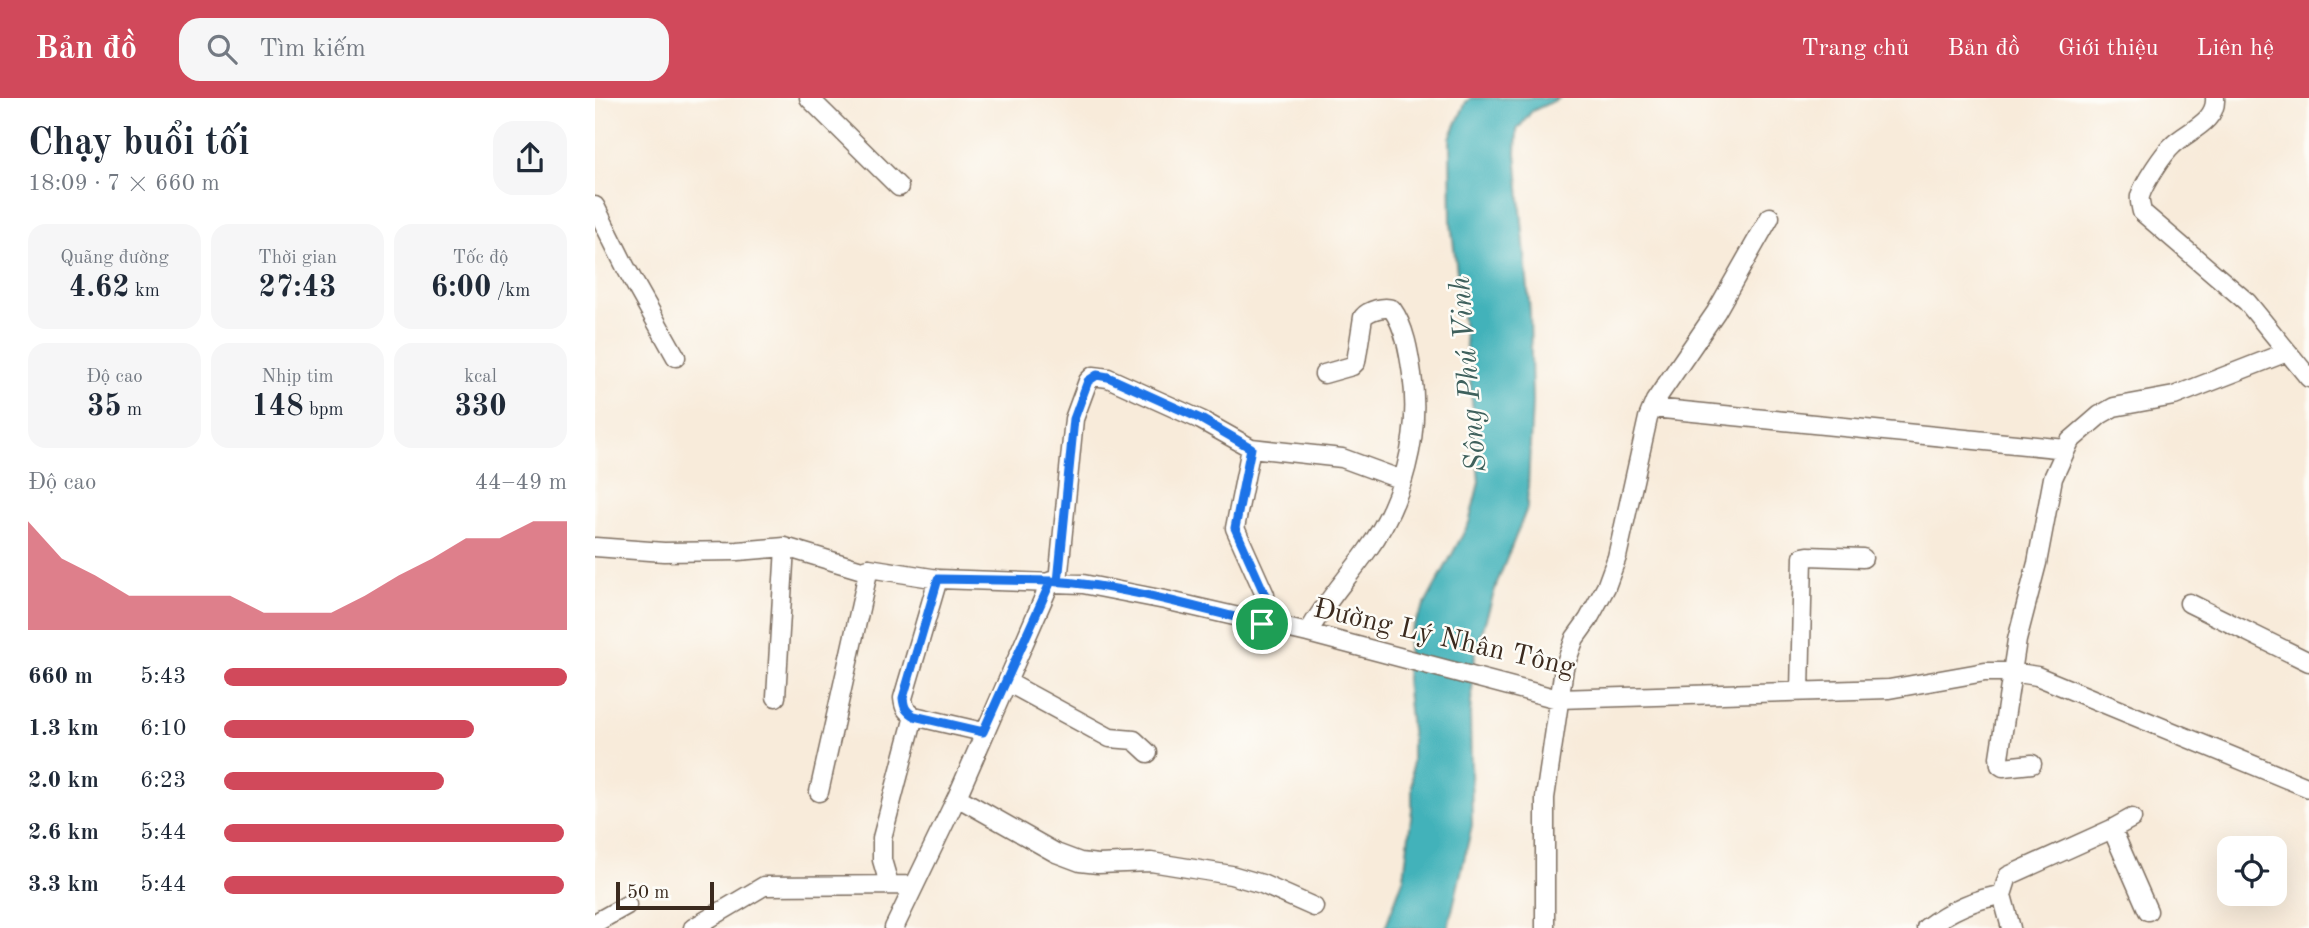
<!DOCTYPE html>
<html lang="vi">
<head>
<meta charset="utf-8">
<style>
  body { margin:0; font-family:"Old Standard TT",serif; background:#f6f6f7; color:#1f2937; height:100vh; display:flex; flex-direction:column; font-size:26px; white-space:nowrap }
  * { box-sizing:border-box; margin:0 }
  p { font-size:23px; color:#747a83 }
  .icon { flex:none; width:38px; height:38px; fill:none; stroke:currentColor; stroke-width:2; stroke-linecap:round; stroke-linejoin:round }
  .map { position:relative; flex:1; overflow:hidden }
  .drawer { display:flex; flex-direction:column; background:#fff; width:595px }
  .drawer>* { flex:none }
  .tools { position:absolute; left:1622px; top:738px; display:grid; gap:14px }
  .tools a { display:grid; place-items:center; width:70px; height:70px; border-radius:14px; background:#fff; box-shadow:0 7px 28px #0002; font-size:35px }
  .scale { position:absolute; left:21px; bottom:18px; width:98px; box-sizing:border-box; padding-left:7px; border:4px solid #3b2a1e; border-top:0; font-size:19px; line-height:24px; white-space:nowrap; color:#3b2a1e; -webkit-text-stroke:5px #fdfcf7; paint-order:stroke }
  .pin { position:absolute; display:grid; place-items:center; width:60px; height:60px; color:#fff; margin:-30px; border:4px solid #fff; border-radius:50%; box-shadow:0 2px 7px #0007 }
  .round { display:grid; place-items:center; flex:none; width:74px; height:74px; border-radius:21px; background:#f6f6f7 }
  .head { display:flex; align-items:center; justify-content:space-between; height:119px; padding:0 28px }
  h1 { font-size:38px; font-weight:700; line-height:52px }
  .metrics { display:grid; grid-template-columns:repeat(3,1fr); gap:10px; height:119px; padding:7px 28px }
  .metrics div { display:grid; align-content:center; border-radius:18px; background:#f6f6f7; text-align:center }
  .metrics b { font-size:30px; font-weight:700 }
  .metrics small { font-size:19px; font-weight:400 }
  .metrics p { font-size:19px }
  .chart { height:196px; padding:14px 28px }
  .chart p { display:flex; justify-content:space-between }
  .chart svg { width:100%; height:126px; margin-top:7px; fill:#d1495b; opacity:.7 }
  ul { padding:0 28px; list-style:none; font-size:23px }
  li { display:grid; grid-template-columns:112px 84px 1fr; align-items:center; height:52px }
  li i { height:18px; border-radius:9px; background:#d1495b }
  header { display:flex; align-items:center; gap:42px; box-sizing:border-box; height:98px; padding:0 35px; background:#d1495b; color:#fff }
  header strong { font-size:33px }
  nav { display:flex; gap:38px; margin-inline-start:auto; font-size:24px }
  .search { width:490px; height:63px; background:#f6f6f7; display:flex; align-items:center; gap:18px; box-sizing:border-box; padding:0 24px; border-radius:21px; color:#747a83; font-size:26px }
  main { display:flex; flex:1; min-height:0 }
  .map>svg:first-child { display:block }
  .water { fill:#42b2ba; stroke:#3e6e6c; stroke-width:2 }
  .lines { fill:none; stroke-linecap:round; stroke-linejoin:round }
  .minor-casing { stroke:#7d6e60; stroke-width:21 }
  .minor { stroke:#fff; stroke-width:18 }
  .route-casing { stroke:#fff; stroke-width:14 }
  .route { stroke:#1a73e8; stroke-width:9 }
  .labels { text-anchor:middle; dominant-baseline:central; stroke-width:5; stroke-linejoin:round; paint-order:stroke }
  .street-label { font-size:28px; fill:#3b2a1e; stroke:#fdfcf7 }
  .water-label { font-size:30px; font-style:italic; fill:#3e605c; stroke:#fdfcf7 }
</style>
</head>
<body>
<header>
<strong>Bản đồ</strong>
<div class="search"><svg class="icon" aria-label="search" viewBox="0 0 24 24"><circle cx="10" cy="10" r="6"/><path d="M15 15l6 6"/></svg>Tìm kiếm</div>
<nav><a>Trang chủ</a><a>Bản đồ</a><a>Giới thiệu</a><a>Liên hệ</a></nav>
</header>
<main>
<section class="drawer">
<div class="head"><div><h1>Chạy buổi tối</h1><p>18:09 · 7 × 660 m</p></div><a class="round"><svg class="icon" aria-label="share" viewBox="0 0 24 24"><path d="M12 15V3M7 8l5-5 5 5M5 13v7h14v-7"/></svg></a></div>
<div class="metrics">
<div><p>Quãng đường</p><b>4.62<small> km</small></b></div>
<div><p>Thời gian</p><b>27:43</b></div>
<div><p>Tốc độ</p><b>6:00<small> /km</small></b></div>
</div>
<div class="metrics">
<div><p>Độ cao</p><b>35<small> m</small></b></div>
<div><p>Nhịp tim</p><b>148<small> bpm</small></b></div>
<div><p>kcal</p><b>330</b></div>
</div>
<div class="chart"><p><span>Độ cao</span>44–49 m</p>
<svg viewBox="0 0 160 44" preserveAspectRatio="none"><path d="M0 44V6L10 19L20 25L30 32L40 32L50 32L60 32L70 38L80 38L90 38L100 32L110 25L120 19L130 12L140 12L150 6L160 6V44z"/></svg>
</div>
<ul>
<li><b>660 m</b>5:43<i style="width:100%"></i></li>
<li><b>1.3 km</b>6:10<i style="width:73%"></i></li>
<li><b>2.0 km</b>6:23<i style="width:64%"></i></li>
<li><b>2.6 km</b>5:44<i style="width:99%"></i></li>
<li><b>3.3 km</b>5:44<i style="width:99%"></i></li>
</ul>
</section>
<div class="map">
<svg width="1714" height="830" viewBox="0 0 1714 830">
  <rect width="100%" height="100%" fill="#fdfcf7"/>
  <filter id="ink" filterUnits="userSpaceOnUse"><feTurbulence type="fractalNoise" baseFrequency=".0143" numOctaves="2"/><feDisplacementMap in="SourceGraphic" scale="14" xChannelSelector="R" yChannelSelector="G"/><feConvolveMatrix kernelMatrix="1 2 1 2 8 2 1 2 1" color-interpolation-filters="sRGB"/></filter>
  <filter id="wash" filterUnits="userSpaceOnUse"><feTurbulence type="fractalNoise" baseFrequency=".00686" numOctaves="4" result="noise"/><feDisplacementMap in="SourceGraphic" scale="28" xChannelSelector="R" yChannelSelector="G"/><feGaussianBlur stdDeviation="1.57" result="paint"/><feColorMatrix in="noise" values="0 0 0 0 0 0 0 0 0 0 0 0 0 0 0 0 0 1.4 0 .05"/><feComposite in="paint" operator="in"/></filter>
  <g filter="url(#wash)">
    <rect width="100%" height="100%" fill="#f8ebda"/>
    <path class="water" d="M 876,0 L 965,0 L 937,13 L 922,32 L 921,55 L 935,215 L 937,304 L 932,410 L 902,485 L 880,557 L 875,616 L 877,728 L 853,830 L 790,830 L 809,779 L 817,711 L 817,642 L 811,581 L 814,536 L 874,425 L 884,384 L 875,281 L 856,125 L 855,40 L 871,4 Z"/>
  </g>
  <g filter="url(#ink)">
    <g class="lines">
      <g class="minor-casing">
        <path id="minor" d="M 214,0 L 304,89
          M 1620,0 C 1622,24 1592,33 1578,47 C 1568,56 1549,85 1545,98 C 1544,103 1546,109 1547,114 L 1652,204 L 1714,280
          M 0,108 L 31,170 L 81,259
          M 1058,310 L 1471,351
          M 656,350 L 640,430 L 670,497 L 671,510 L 667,526
          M 0,449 L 69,454 L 143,453 L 190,449 L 267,472 L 274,470 L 343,481 L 488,486 L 570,502 L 713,535 L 963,601 L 1294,591 L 1390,574 L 1417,574 L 1442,578 L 1714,690
          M 343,481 L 308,600 C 309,610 311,613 319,618 L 388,634
          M 463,484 L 479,321 L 493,283 L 498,278 L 513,280 L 606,322 L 656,350 L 747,360 L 807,382
          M 1594,505 L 1714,564
          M 713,535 C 729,505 752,481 772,453 C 808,404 826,337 817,276 C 814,255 810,229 797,211 C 789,208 774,212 768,219 L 761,264 L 757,268 L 729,276
          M 412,584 L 515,640 L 539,642 L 553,655
          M 1205,594 L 1208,459 L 1213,458 L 1268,460
          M 181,599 L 190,449
          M 1437,666 L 1408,669 L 1405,667 L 1404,659 L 1422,542 L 1442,465 L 1458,380 L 1475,343 L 1505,317 L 1519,309 L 1579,298 L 1692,254
          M 224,694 L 274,470
          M 362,699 L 461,755 L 485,764 L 503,766 L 556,764 L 636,777 L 667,786 L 719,809
          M 1517,731 L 1553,813
          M 294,786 L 287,762 L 287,740 L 319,618
          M 0,825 L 32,807
          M 98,830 L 169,788 L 319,787
          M 299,830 L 362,699 L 456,483
          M 950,830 L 950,700 L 969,570 L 980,540 L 993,522 L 1011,489 L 1022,459 L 1053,320 L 1060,303 L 1121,214 L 1175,119
          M 1331,830 C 1354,813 1378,801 1407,797
          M 1416,830 L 1407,797 L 1413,778 L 1517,731 L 1537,720"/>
      </g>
      <use href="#minor" class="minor"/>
    </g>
  </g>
  <g class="lines" filter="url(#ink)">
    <g class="route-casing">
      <path id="route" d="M 667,526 C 598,509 527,487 456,483 L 388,634 L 319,618 C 311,613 309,610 308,600 L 343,481 L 456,483 L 463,484 L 479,321 L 493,283 L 502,277 L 513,279 L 606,321 L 656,350 L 640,430 L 670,497 L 671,510 L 667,526"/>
    </g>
    <use href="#route" class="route"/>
  </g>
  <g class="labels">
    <g class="street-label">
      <text transform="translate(849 541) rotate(13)">Đường Lý Nhân Tông</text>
    </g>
    <g class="water-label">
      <text transform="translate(874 276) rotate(-95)">Sông Phú Vinh</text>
    </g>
  </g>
</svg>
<div class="tools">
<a><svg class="icon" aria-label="locate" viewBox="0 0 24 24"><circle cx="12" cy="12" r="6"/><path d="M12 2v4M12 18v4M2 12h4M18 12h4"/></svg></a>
</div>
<div class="scale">50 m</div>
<div class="pin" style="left:667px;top:526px;background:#1e9e55"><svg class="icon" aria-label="arrive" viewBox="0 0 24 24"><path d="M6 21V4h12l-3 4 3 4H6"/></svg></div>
</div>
</main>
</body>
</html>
